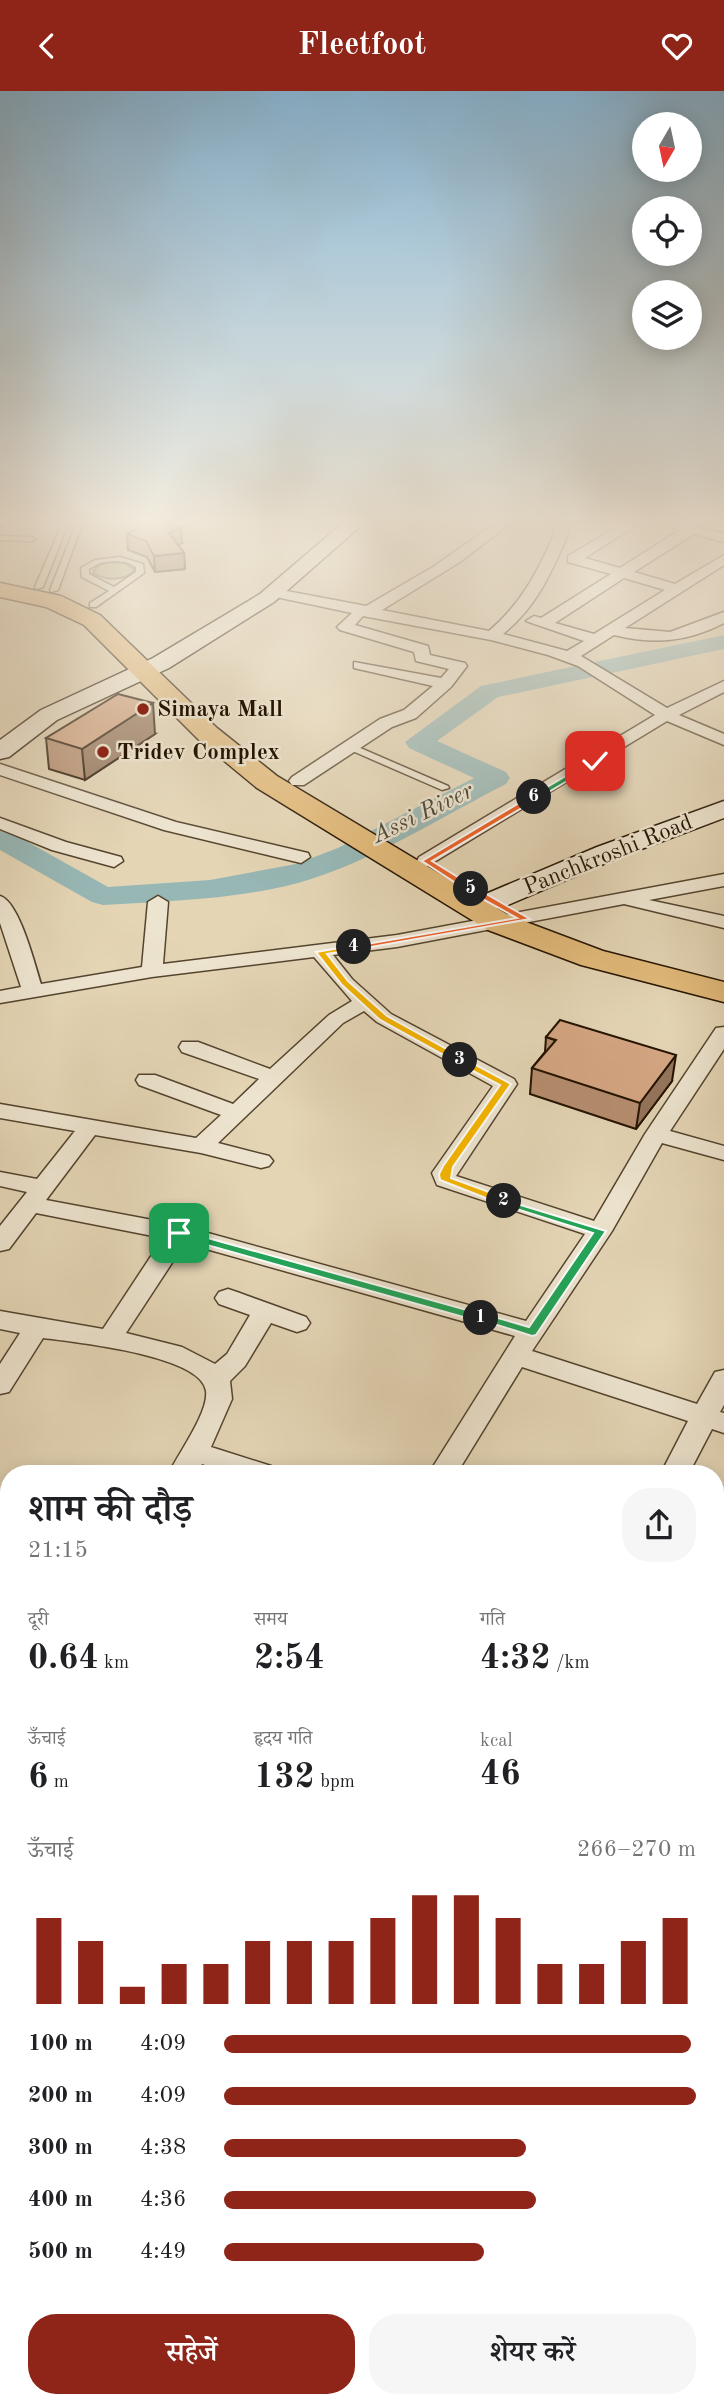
<!DOCTYPE html>
<html lang="hi">
<head>
<meta charset="utf-8">
<style>
  body { margin:0; font-family:"Old Standard TT","Noto Serif Devanagari",serif; background:#f6f6f6; color:#202124; height:100vh; display:flex; flex-direction:column; font-size:26px; white-space:nowrap }
  * { box-sizing:border-box; margin:0 }
  p { font-size:23px; color:#757577 }
  .icon { flex:none; width:38px; height:38px; fill:none; stroke:currentColor; stroke-width:2; stroke-linecap:round; stroke-linejoin:round }
  .map { position:relative; flex:1; overflow:hidden }
  .side { position:absolute; left:0px; top:1374px; width:724px; height:943px; display:flex; flex-direction:column; background:#fff; border-radius:28px 28px 0 0; box-shadow:0 4px 18px #0003 }
  .side>* { flex:none }
  .needle { width:46px; rotate:189deg }
  .controls { position:absolute; left:632px; top:21px; display:grid; gap:14px }
  .controls a { display:grid; place-items:center; width:70px; height:70px; border-radius:50%; background:#fff; box-shadow:0 4px 18px #0003; font-size:35px }
  .pin { position:absolute; display:grid; place-items:center; width:60px; height:60px; color:#fff; margin:-30px; border-radius:14px; box-shadow:0 4px 10px #0006 }
  .km { position:absolute; width:35px; height:35px; margin:-18px; border-radius:50%; background:#222; color:#fff; font-size:19px; line-height:35px; text-align:center }
  .round { display:grid; place-items:center; flex:none; width:74px; height:74px; border-radius:28px; background:#f6f6f6 }
  .summary { display:flex; align-items:center; justify-content:space-between; height:119px; padding:0 28px }
  h1 { font-size:38px; font-weight:600; line-height:52px }
  .metrics { display:grid; grid-template-columns:repeat(3,1fr); gap:10px; height:119px; padding:7px 28px }
  .metrics div { display:grid; align-content:center }
  .metrics b { font-size:35px; font-weight:600 }
  .metrics small { font-size:19px; font-weight:400 }
  .metrics p { font-size:19px }
  .chart { height:196px; padding:14px 28px }
  .chart p { display:flex; justify-content:space-between }
  .chart svg { width:100%; height:126px; margin-top:7px; stroke:#8f2418; stroke-width:6 }
  .action { display:flex; gap:14px; margin-top:auto; padding:14px 28px }
  .action a { flex:1; height:80px; border-radius:28px; background:#8f2418; color:#fff; font-size:28px; font-weight:600; line-height:80px; text-align:center }
  .action a+a { background:#f6f6f6; color:#202124 }
  ul { padding:0 28px; list-style:none; font-size:23px }
  li { display:grid; grid-template-columns:112px 84px 1fr; align-items:center; height:52px }
  li i { height:18px; border-radius:9px; background:#8f2418 }
  header { display:flex; justify-content:space-between; align-items:center; height:91px; padding:0 28px; background:#8f2418; color:#fff; font-size:32px; font-weight:600 }
  .map>svg:first-child { display:block }
  .green { fill:#b7bc8b; stroke:#6e6846; stroke-width:2 }
  .lines { fill:none; stroke-linecap:round; stroke-linejoin:round }
  .river { fill:#97b7b5; fill-rule:evenodd }
  .lane-casing { stroke:#54442e; stroke-width:3 }
  .street-casing { stroke:#54442e; stroke-width:3 }
  .secondary-casing { stroke:#241301; stroke-width:3 }
  .primary-casing { stroke:#241301; stroke-width:3 }
  .lane { fill:#ede4cf; fill-rule:evenodd }
  .street { fill:#ede4cf; fill-rule:evenodd }
  .secondary { fill:#ede4cf; fill-rule:evenodd }
  .primary { fill:#e2ba7a; fill-rule:evenodd }
  .wall { fill:#b68e70; stroke:#241301; stroke-width:2 }
  .shaded-wall { fill:#94745b; stroke:#241301; stroke-width:2 }
  .building { fill:#d4a582; stroke:#241301; stroke-width:2 }
  .split-1 { fill:#22a559; stroke:#fff; stroke-width:2 }
  .split-2 { fill:#22a559; stroke:#fff; stroke-width:2 }
  .split-3 { fill:#f5b400; stroke:#fff; stroke-width:2 }
  .split-4 { fill:#f5b400; stroke:#fff; stroke-width:2 }
  .split-5 { fill:#f0652b; stroke:#fff; stroke-width:2 }
  .split-6 { fill:#f0652b; stroke:#fff; stroke-width:2 }
  .split-7 { fill:#22a559; stroke:#fff; stroke-width:2 }
  .poi-dot { fill:#8f2418; stroke:#ede4cf; stroke-width:2.5 }
  .labels { text-anchor:middle; dominant-baseline:central; stroke-width:5; stroke-linejoin:round; paint-order:stroke }
  .far-poi-label { font-size:23px; font-weight:bold; fill:#241301; stroke:#ede4cf; text-anchor:start }
  .far-street-label { font-size:23px; fill:#241301; stroke:#ede4cf }
  .far-water-label { font-size:24px; font-style:italic; fill:#4c4c40; stroke:#ede4cf }
</style>
</head>
<body>
<header><svg class="icon" aria-label="back" viewBox="0 0 24 24"><path d="M15 5l-7 7 7 7"/></svg>Fleetfoot<svg class="icon" aria-label="heart" viewBox="0 0 24 24"><path d="M12 20l-8-8c-3-5 5-10 8-4 3-6 11-1 8 4z"/></svg></header>
<div class="map">
<svg width="724" height="2316" viewBox="0 0 724 2316">
  <rect width="100%" height="100%" fill="#e4d5b5"/>
  <filter id="stains"><feTurbulence type="fractalNoise" baseFrequency=".00286" numOctaves="4"/><feColorMatrix values="0 0 0 0 .2 0 0 0 0 .09 0 0 0 0 .02 0 0 0 .5 -.17"/></filter>
  <radialGradient id="worn" r=".72"><stop offset=".6" stop-color="#630" stop-opacity="0"/><stop offset="1" stop-color="#630" stop-opacity=".3"/></radialGradient>
  <path class="green" d="M 111,471 L 125,472 L 135,479 C 125,490 106,490 93,482 L 98,474 Z"/>
  <g class="lines">
    <path class="river" d="M 724,544 L 724,558 L 498,606 L 437,650 L 506,681 L 510,687 L 506,693 C 443,725 381,765 314,787 C 252,808 169,810 103,814 L 92,811 L 0,759 L 0,738 L 10,741 L 108,796 L 210,789 L 296,773 L 338,757 L 474,687 L 409,657 L 405,651 L 481,595 Z"/>
    <g class="lane-casing">
      <path id="lane" d="M 63,431 L 69,431 L 43,496 L 36,498 L 35,496 Z
        M 77,431 L 83,431 L 58,499 L 51,501 L 50,499 Z
        M 0,445 L 32,446 L 35,448 L 32,450 L 0,449 Z
        M 120,466 L 143,473 L 144,482 L 96,516 L 90,516 L 90,512 L 109,500 L 82,486 L 81,477 L 95,469 ZM 113,470 L 126,471 L 136,476 L 136,481 L 114,496 L 89,483 L 89,478 L 100,472 Z
        M 351,653 L 448,695 L 449,697 L 442,699 L 348,658 L 348,654 Z"/>
    </g>
    <g class="street-casing">
      <path id="street" d="M 497,431 L 512,431 L 460,471 L 382,519 L 489,540 C 522,512 538,480 555,441 L 549,431 L 563,431 L 569,441 C 552,480 537,516 503,543 L 567,560 L 584,550 L 526,530 L 534,525 L 541,527 L 611,483 L 568,471 L 568,465 L 625,431 L 641,431 L 585,467 L 620,477 L 680,439 L 658,431 L 680,431 L 724,443 L 724,451 L 694,443 L 634,481 L 675,493 L 724,464 L 724,474 L 625,537 L 670,541 L 724,521 L 724,532 C 687,551 655,554 614,544 L 581,565 L 667,617 L 724,590 L 724,601 L 679,624 L 724,643 L 724,654 L 667,630 L 426,776 L 417,770 L 419,766 L 655,624 L 578,575 L 548,564 L 491,549 L 363,525 L 355,534 L 428,555 L 430,564 L 465,572 L 467,575 L 451,596 L 416,627 L 392,636 L 304,694 L 292,694 L 289,690 L 292,686 L 380,628 L 404,619 L 433,595 L 354,577 L 354,571 L 441,587 L 449,578 L 416,570 L 414,561 L 340,539 L 337,536 L 352,522 L 276,506 L 269,502 L 276,498 L 366,515 L 433,476 ZM 624,487 L 665,499 L 594,543 L 555,532 Z
        M 0,673 L 176,731 L 308,762 L 310,766 L 301,772 L 164,739 L 0,684 Z
        M 0,727 L 66,751 L 121,766 L 123,770 L 114,776 L 52,759 L 0,738 Z
        M 724,783 L 724,795 L 649,809 L 724,825 L 724,837 L 624,813 L 397,856 L 333,864 L 352,888 L 391,923 L 514,988 L 517,993 L 456,1085 L 594,1130 L 645,1043 L 716,937 L 724,936 L 724,958 L 670,1040 L 724,1055 L 724,1069 L 662,1052 L 612,1140 L 532,1260 L 697,1313 L 715,1281 L 724,1279 L 724,1314 L 720,1321 L 724,1322 L 724,1342 L 712,1338 L 689,1382 L 661,1382 L 688,1330 L 522,1276 L 457,1382 L 429,1382 L 515,1245 L 185,1152 L 126,1242 L 182,1256 L 215,1273 L 227,1263 L 250,1224 L 219,1213 L 215,1207 L 219,1201 L 228,1198 L 237,1201 L 306,1226 L 310,1232 L 306,1238 L 297,1241 L 271,1232 L 245,1275 L 230,1290 L 232,1308 L 211,1356 L 271,1375 L 275,1382 L 230,1382 L 202,1373 L 197,1382 L 169,1382 C 178,1363 209,1321 206,1300 C 202,1264 73,1251 43,1247 L 9,1301 L 0,1303 L 0,1273 L 20,1242 L 0,1238 L 0,1220 L 103,1238 L 163,1147 L 36,1122 L 9,1158 L 0,1160 L 0,1135 L 27,1101 L 0,1095 L 0,1081 L 37,1088 L 75,1040 L 0,1027 L 0,1013 L 196,1047 L 221,1024 L 139,994 L 136,989 L 139,984 L 155,984 L 233,1013 L 259,988 L 182,961 L 179,956 L 182,951 L 198,951 L 270,978 L 329,924 L 352,910 L 314,866 L 152,886 L 0,912 L 0,900 L 21,896 L 0,832 L 0,805 C 19,810 35,874 41,893 L 142,876 L 148,811 L 158,805 L 168,811 L 163,873 L 397,844 ZM 364,920 L 377,931 L 493,995 L 432,1082 L 437,1094 L 585,1143 L 526,1230 L 179,1134 L 46,1109 L 95,1044 L 201,1062 L 261,1077 L 269,1075 L 273,1070 L 269,1065 L 218,1052 L 343,932 Z
        M 9,1683 L 9,1719 L 0,1719 L 0,1686 Z
        M 9,1762 L 9,1822 L 0,1826 L 0,1765 Z
        M 0,1873 L 9,1877 L 9,1937 L 0,1940 Z
        M 0,1955 L 9,1958 L 9,1994 L 0,1991 Z
        M 0,2023 L 9,2027 L 9,2065 L 0,2061 Z
        M 716,2095 L 724,2096 L 724,2134 L 716,2133 Z
        M 0,2197 L 9,2200 L 9,2240 L 0,2237 Z
        M 9,2290 L 9,2308 L 36,2308 L 34,2316 L 0,2316 L 0,2294 Z"/>
    </g>
    <g class="secondary-casing">
      <path id="secondary" d="M 344,431 L 365,431 L 274,511 L 169,577 L 57,629 L 9,666 L 0,668 L 0,649 L 41,619 L 153,567 L 260,503 Z
        M 724,710 L 724,727 L 615,768 L 501,817 L 481,817 L 477,811 L 481,805 L 597,756 Z
        M 724,1858 L 724,1909 L 716,1912 L 716,1861 Z
        M 716,2205 L 724,2208 L 724,2297 L 716,2294 Z"/>
    </g>
    <g class="primary-casing">
      <path id="primary" d="M 0,492 L 61,505 L 100,524 L 217,637 L 277,685 L 510,825 L 603,860 L 724,891 L 724,911 L 581,874 L 488,839 L 257,697 L 199,649 L 84,534 L 46,516 L 0,506 Z"/>
    </g>
    <use href="#lane" class="lane"/>
    <use href="#street" class="street"/>
    <use href="#secondary" class="secondary"/>
    <use href="#primary" class="primary"/>
  </g>
  <path class="wall" d="M 127,443 L 182,452 L 178,454 L 184,462 L 185,478 L 155,481 L 147,466 L 128,459 Z
    M 155,643 L 85,689 L 49,678 L 46,647 Z
    M 546,946 L 672,990 L 636,1038 L 530,1003 L 532,977 L 545,961 Z"/>
  <path class="shaded-wall" d="M 0,431 L 3,431 L 3,433 L 0,439 Z
    M 181,436 L 182,452 L 171,458 L 169,442 Z
    M 184,462 L 185,478 L 155,481 L 154,465 Z
    M 153,612 L 155,643 L 85,689 L 82,658 Z
    M 676,964 L 672,990 L 636,1038 L 640,1012 Z"/>
  <path class="building" d="M 148,431 L 156,431 L 181,436 L 169,442 L 184,462 L 154,465 L 146,450 L 127,443 Z
    M 118,603 L 153,612 L 82,658 L 46,647 Z
    M 560,929 L 676,964 L 640,1012 L 532,977 L 556,949 L 546,946 Z"/>
  <linearGradient id="sky" x2="0" y2="1"><stop stop-color="#87b5d4"/><stop offset="0.57" stop-color="#f3ecde"/><stop offset="1" stop-color="#f3ecde" stop-opacity="0"/></linearGradient>
  <rect width="724" height="755" fill="url(#sky)"/>
  <path class="split-1" d="M 179,1139 L 485,1224 L 487,1227 L 481,1231 L 175,1145 L 173,1142 Z"/>
  <path class="split-2" d="M 501,1108 L 606,1140 L 536,1244 L 532,1245 L 475,1227 L 481,1222 L 529,1236 L 593,1142 L 501,1113 Z"/>
  <path class="split-3" d="M 456,967 L 463,967 L 511,993 L 453,1076 L 451,1087 L 508,1108 L 508,1113 L 501,1113 L 440,1089 L 439,1083 L 443,1075 L 500,994 L 456,971 Z"/>
  <path class="split-4" d="M 357,854 L 357,858 L 327,863 L 348,890 L 387,925 L 463,967 L 463,971 L 456,971 L 380,929 L 342,894 L 316,861 Z"/>
  <path class="split-5" d="M 468,796 L 474,796 L 530,828 L 354,859 L 349,856 L 517,827 L 468,800 Z"/>
  <path class="split-6" d="M 534,703 L 537,708 L 432,770 L 474,796 L 474,800 L 468,800 L 422,770 Z"/>
  <path class="split-7" d="M 595,668 L 597,672 L 537,708 L 530,706 Z"/>
  <g class="poi-dot">
    <circle cx="143" cy="618" r="7"/>
    <circle cx="103" cy="661" r="7"/>
  </g>
  <g class="labels">
    <g class="far-poi-label">
      <text x="157" y="618">Simaya Mall</text>
      <text x="117" y="661">Tridev Complex</text>
    </g>
    <g class="far-street-label">
      <text transform="translate(608 764) rotate(-22)">Panchkroshi Road</text>
    </g>
    <g class="far-water-label">
      <text transform="translate(423 723) rotate(-26)">Assi River</text>
    </g>
  </g>
  <rect width="100%" height="100%" filter="url(#stains)"/>
  <rect width="100%" height="100%" fill="url(#worn)"/>
</svg>
<div class="controls">
<a><svg class="needle" viewBox="-14 -14 28 28"><path d="M0-13l5 13h-10z" fill="#e53935"/><path d="M0 13l5-13h-10z" fill="#757577"/></svg></a>
<a><svg class="icon" aria-label="locate" viewBox="0 0 24 24"><circle cx="12" cy="12" r="6"/><path d="M12 2v4M12 18v4M2 12h4M18 12h4"/></svg></a>
<a><svg class="icon" aria-label="layers" viewBox="0 0 24 24"><path d="M12 4l9 5-9 5-9-5zM3 14l9 5 9-5"/></svg></a>
</div>
<div class="pin" style="left:179px;top:1142px;background:#1e9e55"><svg class="icon" aria-label="arrive" viewBox="0 0 24 24"><path d="M6 21V4h12l-3 4 3 4H6"/></svg></div>
<div class="pin" style="left:595px;top:670px;background:#d93025"><svg class="icon" aria-label="check" viewBox="0 0 24 24"><path d="M5 12l5 5 9-10"/></svg></div>
<b class="km" style="left:481px;top:1227px">1</b>
<b class="km" style="left:504px;top:1110px">2</b>
<b class="km" style="left:460px;top:969px">3</b>
<b class="km" style="left:354px;top:856px">4</b>
<b class="km" style="left:471px;top:798px">5</b>
<b class="km" style="left:534px;top:706px">6</b>
<section class="side">
<div class="summary"><div><h1>शाम की दौड़</h1><p>21:15</p></div><a class="round"><svg class="icon" aria-label="share" viewBox="0 0 24 24"><path d="M12 15V3M7 8l5-5 5 5M5 13v7h14v-7"/></svg></a></div>
<div class="metrics">
<div><p>दूरी</p><b>0.64<small> km</small></b></div>
<div><p>समय</p><b>2:54</b></div>
<div><p>गति</p><b>4:32<small> /km</small></b></div>
</div>
<div class="metrics">
<div><p>ऊँचाई</p><b>6<small> m</small></b></div>
<div><p>हृदय गति</p><b>132<small> bpm</small></b></div>
<div><p>kcal</p><b>46</b></div>
</div>
<div class="chart"><p><span>ऊँचाई</span>266–270 m</p>
<svg viewBox="0 0 160 44" preserveAspectRatio="none"><path d="M5 44V14M15 44V22M25 44V38M35 44V30M45 44V30M55 44V22M65 44V22M75 44V22M85 44V14M95 44V6M105 44V6M115 44V14M125 44V30M135 44V30M145 44V22M155 44V14"/></svg>
</div>
<ul>
<li><b>100 m</b>4:09<i style="width:99%"></i></li>
<li><b>200 m</b>4:09<i style="width:100%"></i></li>
<li><b>300 m</b>4:38<i style="width:64%"></i></li>
<li><b>400 m</b>4:36<i style="width:66%"></i></li>
<li><b>500 m</b>4:49<i style="width:55%"></i></li>
</ul>
<div class="action"><a>सहेजें</a><a>शेयर करें</a></div>
</section>
</div>
</body>
</html>
